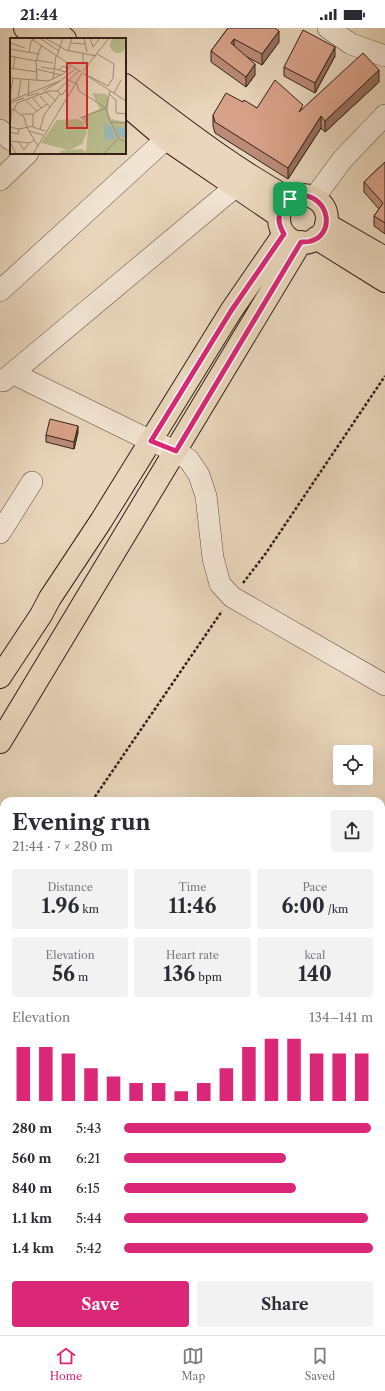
<!DOCTYPE html>
<html lang="en">
<head>
<meta charset="utf-8">
<style>
  body { margin:0; font-family:"Libre Caslon Text",serif; background:#f2f2f3; color:#2b2b33; height:100vh; display:flex; flex-direction:column; font-size:15px; white-space:nowrap }
  * { box-sizing:border-box; margin:0 }
  p { font-size:13px; color:#7c7c81 }
  .icon { flex:none; width:22px; height:22px; fill:none; stroke:currentColor; stroke-width:2; stroke-linecap:round; stroke-linejoin:round }
  .map { position:relative; flex:1; overflow:hidden }
  .details { position:absolute; left:0px; top:769px; width:385px; height:538px; display:flex; flex-direction:column; background:#fff; border-radius:12px 12px 0 0; box-shadow:0 4px 16px #0002 }
  .details>* { flex:none }
  .tools { position:absolute; left:333px; top:717px; display:grid; gap:8px }
  .tools a { display:grid; place-items:center; width:40px; height:40px; border-radius:4px; background:#fff; box-shadow:0 4px 16px #0002; font-size:20px }
  .pin { position:absolute; display:grid; place-items:center; width:34px; height:34px; color:#fff; margin:-17px; border-radius:8px; box-shadow:0 2px 6px #0006 }
  .round { display:grid; place-items:center; flex:none; width:42px; height:42px; border-radius:4px; background:#f2f2f3 }
  .summary { display:flex; align-items:center; justify-content:space-between; height:68px; padding:0 12px }
  h1 { font-size:22px; font-weight:700; line-height:30px }
  .stats { display:grid; grid-template-columns:repeat(3,1fr); gap:6px; height:68px; padding:4px 12px }
  .stats div { display:grid; align-content:center; border-radius:4px; background:#f2f2f3; text-align:center }
  .stats b { font-size:20px; font-weight:700 }
  .stats small { font-size:11px; font-weight:400 }
  .stats p { font-size:11px }
  .chart { height:112px; padding:8px 12px }
  .chart p { display:flex; justify-content:space-between }
  .chart svg { width:100%; height:72px; margin-top:4px; stroke:#db2777; stroke-width:6 }
  .primary-button { display:flex; gap:8px; margin-top:auto; padding:8px 12px }
  .primary-button a { flex:1; height:46px; border-radius:4px; background:#db2777; color:#fff; font-size:16px; font-weight:700; line-height:46px; text-align:center }
  .primary-button a+a { background:#f2f2f3; color:#2b2b33 }
  ul { padding:0 12px; list-style:none; font-size:13px }
  li { display:grid; grid-template-columns:64px 48px 1fr; align-items:center; height:30px }
  li i { height:10px; border-radius:5px; background:#db2777 }
  .status { display:flex; justify-content:space-between; align-items:center; height:28px; padding:0 20px; background:#fff; direction:ltr }
  .status svg { height:11px; fill:currentColor }
  .tabs { display:flex; justify-content:space-around; align-items:center; height:56px; border-top:1px solid #e1e1e2; background:#fff; font-size:11px; color:#7c7c81 }
  .tabs a { display:grid; justify-items:center; gap:2px }
  .tabs .selected { color:#db2777 }
  .map>svg:first-child { display:block }
  .green { fill:#babd8e; stroke:#776e53 }
  .lines { fill:none; stroke-linecap:round; stroke-linejoin:round }
  .minor-casing { stroke:#614e41; stroke-width:22 }
  .major-casing { stroke:#342018; stroke-width:24 }
  .path { stroke:#342018; stroke-width:2.5; stroke-dasharray:3 2; stroke-linecap:butt }
  .minor { stroke:#f1e4d3; stroke-width:21 }
  .major { stroke:#e9d6bc; stroke-width:22 }
  .wall { fill:#bb8b77; stroke:#342018 }
  .shaded-wall { fill:#987161; stroke:#342018 }
  .building { fill:#d9a28a; stroke:#342018 }
  .route-casing { stroke:#fff; stroke-width:8 }
  .route { stroke:#db2777; stroke-width:5 }
  .inset-road { fill:none; stroke:#a18d7a; stroke-width:1 }
  .view { fill:#d62828; fill-opacity:0.15; stroke:#d62828; stroke-width:2 }
  .inset-edge { fill:none; stroke:#342018; stroke-width:2 }
</style>
</head>
<body>
<div class="status"><b>21:44</b><svg viewBox="0 0 49 12"><path d="M0 12V9h3v3zM5 12V6h3v6zM10 12V3h3v9zM15 12V0h3v12zM26 1h20v11H26zM47 4h2v5h-2z"/></svg></div>
<div class="map">
<svg width="385" height="1307" viewBox="0 0 385 1307">
  <rect width="100%" height="100%" fill="#e9d6bc"/>
  <filter id="stains"><feTurbulence type="fractalNoise" baseFrequency=".005" numOctaves="4"/><feColorMatrix values="0 0 0 0 .2 0 0 0 0 .09 0 0 0 0 .02 0 0 0 .5 -.17"/></filter>
  <radialGradient id="worn" r=".72"><stop offset=".6" stop-color="#630" stop-opacity="0"/><stop offset="1" stop-color="#630" stop-opacity=".3"/></radialGradient>
  <path class="green" d="M 385,1036 L 385,1232 L 381,1226 L 381,1037 Z
    M 0,1160 L 4,1161 L 4,1303 L 379,1303 L 380,1307 L 0,1307 Z"/>
  <g class="lines">
    <g class="minor-casing">
      <path id="minor" d="M 328,0 L 351,16 L 385,28
        M 0,102 L 11,112
        M 0,152 L 28,125
        M 314,170 L 342,132 L 385,87
        M 0,263 L 166,111
        M 11,346 L 18,348 L 151,413 L 176,423 L 189,432 L 199,447 L 206,468 L 213,530 L 220,556 L 232,569 L 385,657
        M 3,353 L 235,159
        M 0,505 L 32,454
        M 381,1067 L 385,1066"/>
    </g>
    <g class="major-casing">
      <path id="major" d="M 25,0 L 41,11
        M 51,0 L 65,11
        M 125,57 C 178,97 231,139 290,171
        M 125,76 L 166,111 L 279,188
        M279 191a24 24 0 1 1 48 0a24 24 0 1 1-48 0Z
        M 326,196 L 385,230
        M 316,210 L 385,253
        M 0,649 L 41,587 L 50,570 L 101,493 L 231,283 L 284,206
        M 0,714 L 301,214"/>
    </g>
    <path class="path" d="M 243,555 L 266,525 L 385,348
      M 92,773 L 222,583
      M 0,997 L 4,997
      M 381,1089 L 385,1092
      M 381,1212 L 385,1209
      M 363,1303 L 365,1307"/>
    <use href="#minor" class="minor"/>
    <use href="#major" class="major"/>
  </g>
  <path class="wall" d="M 228,0 L 279,14 L 262,37 L 247,29 L 255,47 L 246,59 L 211,34 L 211,23 Z
    M 335,28 L 315,65 L 284,48 L 284,39 Z
    M 379,54 L 325,104 L 321,100 L 288,151 L 215,105 L 213,98 L 213,87 L 243,74 L 257,80 L 303,81 Z
    M 385,134 L 385,206 L 374,198 L 374,188 L 379,181 L 364,164 L 364,154 Z
    M 78,404 L 74,421 L 46,414 L 46,407 Z"/>
  <path class="shaded-wall" d="M 279,3 L 279,14 L 262,37 L 262,26 Z
    M 234,11 L 234,22 L 231,15 Z
    M 335,19 L 335,28 L 315,65 L 315,55 Z
    M 255,36 L 255,47 L 246,59 L 246,49 Z
    M 379,42 L 379,54 L 325,104 L 325,93 Z
    M 321,88 L 321,100 L 288,151 L 288,140 Z
    M 78,398 L 78,404 L 74,421 L 74,414 Z"/>
  <path class="building" d="M 228,0 L 275,0 L 279,3 L 262,26 L 234,11 L 231,15 L 255,36 L 246,49 L 211,23 Z
    M 303,2 L 335,19 L 315,55 L 284,39 Z
    M 363,25 L 379,42 L 325,93 L 321,88 L 288,140 L 215,94 L 213,87 L 226,65 L 243,74 L 244,72 L 257,80 L 275,52 L 303,77 L 299,84 Z
    M 385,134 L 385,195 L 374,188 L 383,175 L 364,154 Z
    M 50,391 L 78,398 L 74,414 L 46,407 Z"/>
  <g class="lines">
    <g class="route-casing">
      <path id="route" d="M 303,167 C 331,171 334,207 311,213 C 308,214 304,214 301,214 L 176,423 L 151,413 L 231,283 L 284,206 C 272,186 283,172 303,167 Z"/>
    </g>
    <use href="#route" class="route"/>
  </g>
  <g transform="translate(10 10)">
    <rect width="116" height="116" fill="#e9d6bc"/>
    <path d="M100 7a8 8 0 1 1 16 0a8 8 0 1 1-16 0ZM 82,55 L 96,56 L 99,60 L 98,73 L 101,81 L 116,84 L 116,116 L 50,116 L 50,113 L 58,112 L 31,105 L 47,82 L 68,81 L 73,84 L 77,94 L 72,106 L 60,112 L 72,111 L 76,114 L 78,91 L 71,79 L 90,71 Z" fill="#babd8e"/>
    <path d="M 94,85 L 102,89 L 105,101 L 95,102 ZM 105,89 L 116,90 L 116,99 L 108,99 Z" fill="#99b7b8"/>
    <path class="inset-road" d="M 20,0 L 71,34M 35,0 L 56,12 L 86,18M 74,0 L 77,14M 80,0 L 83,9 L 90,0M 31,1 L 49,13M 0,5 L 15,10M 61,5 L 75,6M 0,11 L 29,16M 58,13 L 62,0M 19,15 L 21,3 L 26,0M 73,15 L 73,24 L 79,27M 0,18 L 26,23M 47,18 L 53,0M 26,22 L 43,25M 31,29 L 43,31M 0,30 L 27,34M 43,30 L 55,34M 3,31 L 5,19M 26,31 L 51,37M 49,32 L 53,28 L 59,31M 73,33 L 99,0M 73,35 L 116,63M 79,38 L 98,48 L 103,40 L 104,26 L 87,16M 0,40 L 38,43 L 53,36 L 62,27M 43,41 L 46,18M 19,42 L 18,58 L 29,55M 58,42 L 67,46 L 69,53 L 96,70 L 100,84 L 116,85M 27,43 L 26,23 L 31,8M 33,53 L 50,43M 47,53 L 52,57 L 59,47M 36,54 L 46,63M 104,55 L 111,42M 99,56 L 106,62 L 106,75 L 116,76M 30,58 L 40,69M 0,59 L 3,40M 8,60 L 11,41M 14,60 L 2,64 L 0,69 L 14,79 L 17,90 L 28,108M 23,60 L 31,70M 0,63 L 50,43 L 65,31M 16,63 L 27,73M 4,72 L 7,65 L 39,53 L 47,53 L 69,33M 12,76 L 23,76 L 37,66M 23,76 L 23,89 L 35,93M 70,80 L 96,70 L 100,53M 101,84 L 108,100 L 116,104M 0,89 L 9,91 L 23,88M 0,89 L 2,71M 30,92 L 34,77 L 50,56M 19,93 L 33,97M 0,94 L 8,96 L 9,91M 0,103 L 19,105 L 25,102M 8,103 L 14,112 L 19,105M 0,104 L 6,116M 23,116 L 72,35M 93,116 L 108,101"/>
    <path class="view" d="M 57,25 L 77,25 L 77,90 L 57,90 Z"/>
    <rect width="116" height="116" class="inset-edge"/>
  </g>
  <rect width="100%" height="100%" filter="url(#stains)"/>
  <rect width="100%" height="100%" fill="url(#worn)"/>
</svg>
<div class="tools">
<a><svg class="icon" aria-label="locate" viewBox="0 0 24 24"><circle cx="12" cy="12" r="6"/><path d="M12 2v4M12 18v4M2 12h4M18 12h4"/></svg></a>
</div>
<div class="pin" style="left:290px;top:171px;background:#1e9e55"><svg class="icon" aria-label="arrive" viewBox="0 0 24 24"><path d="M6 21V4h12l-3 4 3 4H6"/></svg></div>
<section class="details">
<div class="summary"><div><h1>Evening run</h1><p>21:44 · 7 × 280 m</p></div><a class="round"><svg class="icon" aria-label="share" viewBox="0 0 24 24"><path d="M12 15V3M7 8l5-5 5 5M5 13v7h14v-7"/></svg></a></div>
<div class="stats">
<div><p>Distance</p><b>1.96<small> km</small></b></div>
<div><p>Time</p><b>11:46</b></div>
<div><p>Pace</p><b>6:00<small> /km</small></b></div>
</div>
<div class="stats">
<div><p>Elevation</p><b>56<small> m</small></b></div>
<div><p>Heart rate</p><b>136<small> bpm</small></b></div>
<div><p>kcal</p><b>140</b></div>
</div>
<div class="chart"><p><span>Elevation</span>134–141 m</p>
<svg viewBox="0 0 160 44" preserveAspectRatio="none"><path d="M5 44V11M15 44V11M25 44V15M35 44V24M45 44V29M55 44V33M65 44V33M75 44V38M85 44V33M95 44V24M105 44V11M115 44V6M125 44V6M135 44V15M145 44V15M155 44V15"/></svg>
</div>
<ul>
<li><b>280 m</b>5:43<i style="width:99%"></i></li>
<li><b>560 m</b>6:21<i style="width:65%"></i></li>
<li><b>840 m</b>6:15<i style="width:69%"></i></li>
<li><b>1.1 km</b>5:44<i style="width:98%"></i></li>
<li><b>1.4 km</b>5:42<i style="width:100%"></i></li>
</ul>
<div class="primary-button"><a>Save</a><a>Share</a></div>
</section>
</div>
<nav class="tabs">
<a class="selected"><svg class="icon" aria-label="home" viewBox="0 0 24 24"><path d="M3 11l9-7 9 7M6 9v11h12V9"/></svg>Home</a>
<a><svg class="icon" aria-label="map" viewBox="0 0 24 24"><path d="M3 6l6-2 6 2 6-2v14l-6 2-6-2-6 2zM9 4v14M15 6v14"/></svg>Map</a>
<a><svg class="icon" aria-label="saved" viewBox="0 0 24 24"><path d="M7 4h10v16l-5-4-5 4z"/></svg>Saved</a>
</nav>
</body>
</html>
